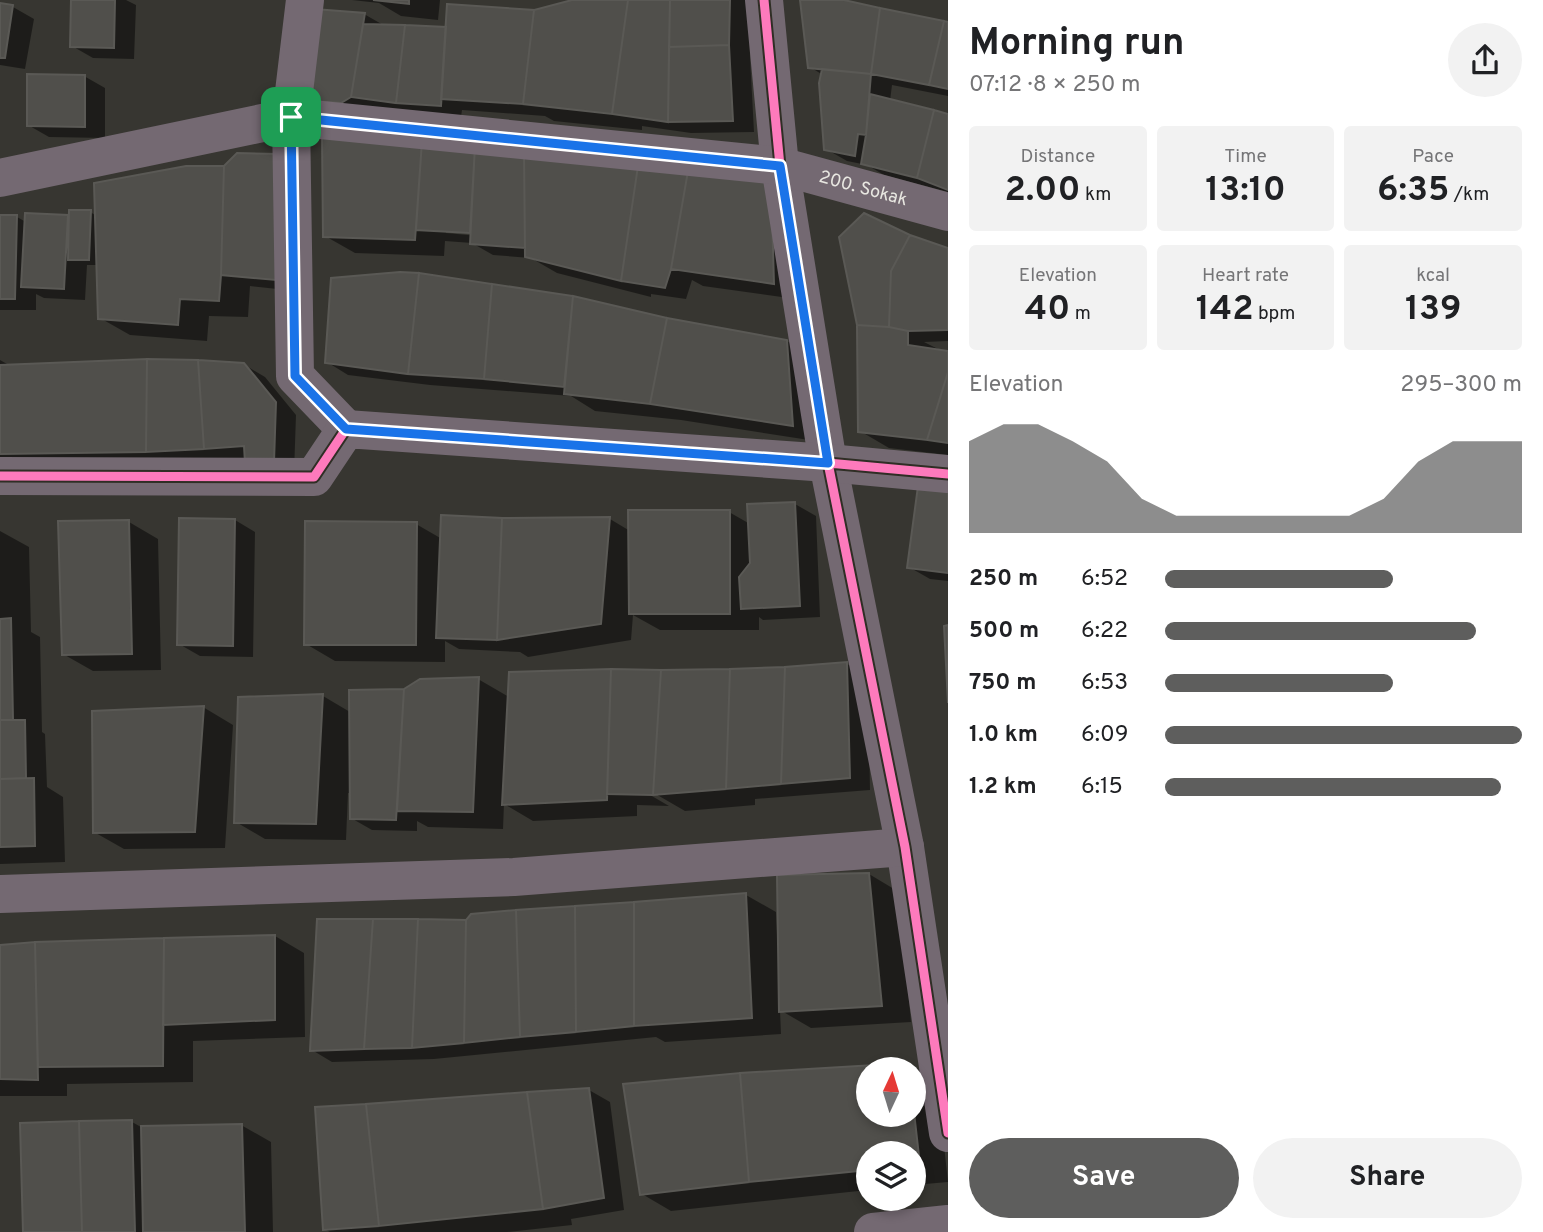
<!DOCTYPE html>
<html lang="en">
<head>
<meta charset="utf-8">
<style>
  body { margin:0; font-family:Overpass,sans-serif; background:#f2f2f2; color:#202124; height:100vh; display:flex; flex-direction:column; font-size:26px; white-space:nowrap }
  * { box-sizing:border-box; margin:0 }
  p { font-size:23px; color:#757577 }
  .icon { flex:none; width:38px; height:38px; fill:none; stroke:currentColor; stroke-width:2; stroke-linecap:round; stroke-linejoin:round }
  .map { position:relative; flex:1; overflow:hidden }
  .sheet { display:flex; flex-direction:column; background:#fff; width:595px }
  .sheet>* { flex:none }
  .needle { width:46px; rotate:4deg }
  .controls { position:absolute; left:856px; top:1057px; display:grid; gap:14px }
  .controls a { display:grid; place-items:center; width:70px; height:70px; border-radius:50%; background:#fff; box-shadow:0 4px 10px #0003; font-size:35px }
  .pin { position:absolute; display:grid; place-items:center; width:60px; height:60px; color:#fff; margin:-30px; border-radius:14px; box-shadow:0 4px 10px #0006 }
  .round { display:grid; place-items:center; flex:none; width:74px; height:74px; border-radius:37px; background:#f2f2f2 }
  .overview { display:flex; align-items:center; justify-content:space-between; height:119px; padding:0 21px }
  h1 { font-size:38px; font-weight:700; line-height:52px }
  .metrics { display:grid; grid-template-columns:repeat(3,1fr); gap:10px; height:119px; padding:7px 21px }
  .metrics div { display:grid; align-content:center; border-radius:7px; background:#f2f2f2; text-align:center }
  .metrics b { font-size:35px; font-weight:700 }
  .metrics small { font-size:19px; font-weight:400 }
  .metrics p { font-size:19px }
  .chart { height:196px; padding:14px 21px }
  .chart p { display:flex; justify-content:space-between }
  .chart svg { width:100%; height:126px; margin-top:7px; fill:#5e5e5d; opacity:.7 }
  .action { display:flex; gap:14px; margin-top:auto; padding:14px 21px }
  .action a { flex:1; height:80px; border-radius:42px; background:#5e5e5d; color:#fff; font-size:28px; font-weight:700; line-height:80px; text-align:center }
  .action a+a { background:#f2f2f2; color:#202124 }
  ul { padding:0 21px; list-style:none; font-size:23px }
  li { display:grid; grid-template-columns:112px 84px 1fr; align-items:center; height:52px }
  li i { height:18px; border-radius:9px; background:#5e5e5d }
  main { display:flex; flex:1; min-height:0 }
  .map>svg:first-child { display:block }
  .shadow { fill:#0007; fill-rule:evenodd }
  .building { fill:#504f4b; stroke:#5a5955; stroke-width:2 }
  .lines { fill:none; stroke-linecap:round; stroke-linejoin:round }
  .street { stroke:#746972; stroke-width:38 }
  .cycleway-casing { stroke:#2f2e25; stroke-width:13 }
  .cycleway { stroke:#fd7abc; stroke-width:9 }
  .route-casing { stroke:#fff; stroke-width:14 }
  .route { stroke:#1a73e8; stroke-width:9 }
  .labels { text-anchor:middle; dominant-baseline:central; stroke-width:5; stroke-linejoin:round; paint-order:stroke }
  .street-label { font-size:18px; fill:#e8e7e1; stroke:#2f2e25 }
</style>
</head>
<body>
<main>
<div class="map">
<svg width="948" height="1232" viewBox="0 0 948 1232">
  <rect width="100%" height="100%" fill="#373631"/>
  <path class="shadow" d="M 73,0 L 126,0 L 136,5 L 134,59 L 93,58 L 72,46 Z
    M 352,0 L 440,0 L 438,20 L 401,16 L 379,3 Z
    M 579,0 L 749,0 L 750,57 L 754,132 L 691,133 L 642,126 L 642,130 L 554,121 L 545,116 L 462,110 L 461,117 L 322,111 L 364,14 L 385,26 L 447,29 L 534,12 Z
    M 802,0 L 835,0 L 948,24 L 948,96 L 892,85 L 890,101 L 948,116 L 948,192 L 884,175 L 867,165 L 847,161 L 826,149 L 823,75 L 810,67 Z
    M 0,5 L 13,7 L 34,19 L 25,69 L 0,65 Z
    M 84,76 L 105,88 L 105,138 L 49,137 L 28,125 Z
    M 422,143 L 800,199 L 803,300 L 703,286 L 692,280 L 686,299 L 651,294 L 651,297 L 557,273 L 531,258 L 493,255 L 472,243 L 445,241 L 444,256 L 355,253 L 325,236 ZM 446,230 L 479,232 L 479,236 L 446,233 Z
    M 96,184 L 296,291 L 250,286 L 248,317 L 209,316 L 207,341 L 130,335 L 100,318 L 98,265 L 87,265 L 85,300 L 44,298 L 36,294 L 36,310 L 0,310 L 0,216 L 17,217 L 26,222 L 67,217 L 71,219 L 90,212 L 97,216 Z
    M 909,237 L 948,249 L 948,341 L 924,342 L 938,349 L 948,352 L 948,455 L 889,448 L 860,431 Z
    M 573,298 L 667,320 L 787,341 L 817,359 L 822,442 L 681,420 L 595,411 L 571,396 L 430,385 L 348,375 L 327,362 Z
    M 0,360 L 7,364 L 7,366 L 243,364 L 265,377 L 296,415 L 294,473 L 0,473 Z
    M 948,492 L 948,581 L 930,579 L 909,567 Z
    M 795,504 L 816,516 L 820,617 L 763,620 L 759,617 L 759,630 L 660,630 L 633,615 L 631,640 L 528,657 L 520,652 L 459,649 L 445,641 L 445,662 L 335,661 L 306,644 L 416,524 L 442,539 L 502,520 L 610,519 L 630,531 L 729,512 L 750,524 Z
    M 235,520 L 255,532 L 253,657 L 200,656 L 179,644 Z
    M 129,522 L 158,539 L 161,670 L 93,671 L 63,654 Z
    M 0,531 L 29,547 L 31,632 L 40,637 L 42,732 L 45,734 L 47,787 L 63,797 L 65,862 L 0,864 Z
    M 847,664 L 868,676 L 870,790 L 755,799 L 755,805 L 685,811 L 647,789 L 645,792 L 669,806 L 637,805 L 637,816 L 533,821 L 504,804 L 503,829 L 428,827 L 417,821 L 417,831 L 372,830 L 351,818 L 351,793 L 348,793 L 346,840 L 265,839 L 236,822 L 323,696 L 350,712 L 350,692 L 405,690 L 478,679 L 509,697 L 730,671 Z
    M 203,707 L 233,725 L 225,848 L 124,849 L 94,832 Z
    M 869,874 L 899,892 L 911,1022 L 811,1028 L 780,1010 L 781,1034 L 665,1042 L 656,1037 L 434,1059 L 332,1062 L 312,1050 L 467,921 L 746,895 L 776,912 L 777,934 L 780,934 Z
    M 275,936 L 304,953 L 305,1037 L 193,1041 L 193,1082 L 67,1084 L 67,1096 L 0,1096 L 0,947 L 36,944 Z
    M 907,1065 L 937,1082 L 948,1182 L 914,1185 L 914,1153 L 868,1153 L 868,1190 L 671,1211 L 642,1194 L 625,1085 ZM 868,1069 L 914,1069 L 914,1115 L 868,1115 Z
    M 589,1090 L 610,1102 L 624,1210 L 571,1219 L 572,1225 L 507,1232 L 330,1232 L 324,1229 Z
    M 132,1122 L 141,1127 L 241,1125 L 271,1142 L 273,1232 L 25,1232 Z"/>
  <path class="building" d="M 71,0 L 115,0 L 114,48 L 70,47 Z
    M 373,0 L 409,0 L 409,4 Z
    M 572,0 L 628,0 L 612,114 L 523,104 L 534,10 Z
    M 628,0 L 670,0 L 668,122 L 612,114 Z
    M 670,0 L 730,0 L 729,45 L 669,47 Z
    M 800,0 L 844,0 L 880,8 L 871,74 L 808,68 Z
    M 0,3 L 13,5 L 5,58 L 0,58 Z
    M 447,4 L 534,10 L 523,104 L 441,99 Z
    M 880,8 L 944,21 L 929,85 L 871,74 Z
    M 314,9 L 365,13 L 351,97 L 341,103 L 300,100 Z
    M 944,21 L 948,22 L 948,89 L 929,85 Z
    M 363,24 L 405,25 L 396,103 L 351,97 Z
    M 405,25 L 446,27 L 441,106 L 396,103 Z
    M 729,45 L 733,121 L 668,122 L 669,47 Z
    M 822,69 L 871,74 L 866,135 L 858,134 L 855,156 L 824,150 L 819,83 Z
    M 27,74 L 85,75 L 85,127 L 27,126 Z
    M 870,94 L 934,110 L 917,178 L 861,164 L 866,135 Z
    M 934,110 L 948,114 L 948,190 L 917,178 Z
    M 322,134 L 422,141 L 415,240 L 323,237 Z
    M 422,141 L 475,146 L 470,233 L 416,230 Z
    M 475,146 L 524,151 L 525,248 L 470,244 Z
    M 524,151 L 638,166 L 621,281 L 525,257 Z
    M 237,153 L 278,154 L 276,280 L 221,275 L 224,166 Z
    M 186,166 L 224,166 L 221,275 L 219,301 L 180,299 L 178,325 L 98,319 L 94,183 Z
    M 638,166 L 688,171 L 671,269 L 665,288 L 621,281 Z
    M 688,171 L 771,180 L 774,284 L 671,269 Z
    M 69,210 L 91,210 L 89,260 L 68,260 Z
    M 25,213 L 68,215 L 64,289 L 21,287 Z
    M 864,213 L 910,235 L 891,271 L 889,327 L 857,325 L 839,237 Z
    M 0,215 L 17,215 L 15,299 L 0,299 Z
    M 910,235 L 948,248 L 948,330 L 908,331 L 889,327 L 891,271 Z
    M 400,272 L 419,273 L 408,374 L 325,363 L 331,278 Z
    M 419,273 L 492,284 L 484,379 L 408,374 Z
    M 492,284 L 573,296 L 564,387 L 484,379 Z
    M 573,296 L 667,318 L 650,404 L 564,394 Z
    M 667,318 L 787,340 L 793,426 L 650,404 Z
    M 857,325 L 889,327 L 908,331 L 908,345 L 948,351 L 948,372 L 927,440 L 858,432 Z
    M 147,359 L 146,452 L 0,454 L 0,365 Z
    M 147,359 L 198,360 L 204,449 L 146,452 Z
    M 198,360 L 244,363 L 276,402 L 274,462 L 245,463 L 244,446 L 204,449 Z
    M 948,372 L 948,443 L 927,440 Z
    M 918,486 L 948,490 L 948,573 L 907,568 Z
    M 795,502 L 800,606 L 741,609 L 739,577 L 750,563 L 747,504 Z
    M 628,510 L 730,510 L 730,614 L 629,614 Z
    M 441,515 L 502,518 L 497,640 L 436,638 Z
    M 610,517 L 601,624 L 497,640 L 502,518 Z
    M 179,518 L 235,519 L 233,646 L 177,645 Z
    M 129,520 L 132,654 L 62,655 L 58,521 Z
    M 305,521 L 417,522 L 416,645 L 304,645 Z
    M 11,618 L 13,720 L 0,720 L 0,619 Z
    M 948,625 L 948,703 L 944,626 Z
    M 847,662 L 850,778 L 781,784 L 785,667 Z
    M 785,667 L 781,784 L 726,789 L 730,669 Z
    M 611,669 L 607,800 L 502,805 L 509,672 Z
    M 611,669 L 661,670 L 653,795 L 607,794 Z
    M 730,669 L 726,789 L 653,795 L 661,670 Z
    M 479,677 L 473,812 L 397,811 L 404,689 L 420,679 Z
    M 404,689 L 396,820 L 350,819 L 349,690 Z
    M 323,694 L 316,824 L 234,823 L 238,697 Z
    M 204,706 L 195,832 L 93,833 L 92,711 Z
    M 0,720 L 25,720 L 26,778 L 0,779 Z
    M 34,778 L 35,846 L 0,847 L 0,779 Z
    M 869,873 L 882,1006 L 779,1012 L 777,875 Z
    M 746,893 L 752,1018 L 634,1026 L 634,902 Z
    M 634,902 L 634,1026 L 576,1032 L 575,906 Z
    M 575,906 L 576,1032 L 520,1037 L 516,910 Z
    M 516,910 L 520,1037 L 464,1043 L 466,920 L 471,914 Z
    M 317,919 L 373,919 L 364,1049 L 310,1051 Z
    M 373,919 L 418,919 L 412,1048 L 364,1049 Z
    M 418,919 L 466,920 L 464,1043 L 412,1048 Z
    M 275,935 L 275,1020 L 163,1025 L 164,938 Z
    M 164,938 L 163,1066 L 38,1067 L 35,942 Z
    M 35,942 L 38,1080 L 0,1079 L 0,945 Z
    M 908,1063 L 909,1069 L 868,1069 L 868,1115 L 914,1115 L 914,1112 L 920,1165 L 914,1166 L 914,1153 L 868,1153 L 868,1170 L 749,1182 L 740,1073 Z
    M 740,1073 L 749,1182 L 640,1195 L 623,1084 Z
    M 589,1088 L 604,1198 L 543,1209 L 527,1092 Z
    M 527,1092 L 543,1209 L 379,1226 L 366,1104 Z
    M 366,1104 L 379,1226 L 323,1230 L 315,1107 Z
    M 132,1120 L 135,1232 L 82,1232 L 79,1121 Z
    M 79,1121 L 82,1232 L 23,1232 L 20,1123 Z
    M 242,1124 L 245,1232 L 143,1232 L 141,1126 Z"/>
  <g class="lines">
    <g class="street">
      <path d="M 305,0 L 291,117 L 295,376 L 346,429"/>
      <path d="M 764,0 L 780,166 L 828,463 L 905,847 L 948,1133"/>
      <path id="s1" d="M 0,178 L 291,117 L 780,166 L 948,212"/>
      <path d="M 0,476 L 314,477 L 346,429 L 828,463 L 948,474"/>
      <path d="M 0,894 L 514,877 L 905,847"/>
      <path d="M 873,1232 L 948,1224"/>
    </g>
    <g class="cycleway-casing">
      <path id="cycleway" d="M 764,0 L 780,166 L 828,463 L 905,847 L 948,1133
        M 0,476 L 314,477 L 346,429 L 828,463 L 948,474"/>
    </g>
    <use href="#cycleway" class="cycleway"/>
  </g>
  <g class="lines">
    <g class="route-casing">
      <path id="route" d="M 291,117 L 780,166 L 828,463 L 346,429 L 295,376 Z"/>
    </g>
    <use href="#route" class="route"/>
  </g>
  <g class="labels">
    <g class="street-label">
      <text stroke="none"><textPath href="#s1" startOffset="875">200. Sokak</textPath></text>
    </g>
  </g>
</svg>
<div class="controls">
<a><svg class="needle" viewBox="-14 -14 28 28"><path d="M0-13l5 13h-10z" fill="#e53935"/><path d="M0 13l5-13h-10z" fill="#757577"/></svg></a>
<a><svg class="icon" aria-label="layers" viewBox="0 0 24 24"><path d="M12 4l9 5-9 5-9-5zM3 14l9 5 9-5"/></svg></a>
</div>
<div class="pin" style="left:291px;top:117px;background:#1e9e55"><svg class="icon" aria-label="arrive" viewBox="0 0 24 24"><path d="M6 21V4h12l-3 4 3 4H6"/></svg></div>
</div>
<section class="sheet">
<div class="overview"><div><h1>Morning run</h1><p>07:12 · 8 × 250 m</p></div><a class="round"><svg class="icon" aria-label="share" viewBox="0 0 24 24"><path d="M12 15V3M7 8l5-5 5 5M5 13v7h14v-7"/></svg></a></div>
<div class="metrics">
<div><p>Distance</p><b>2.00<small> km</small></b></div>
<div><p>Time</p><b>13:10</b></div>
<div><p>Pace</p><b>6:35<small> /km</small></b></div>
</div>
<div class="metrics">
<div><p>Elevation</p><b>40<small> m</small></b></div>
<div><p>Heart rate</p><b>142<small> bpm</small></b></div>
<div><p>kcal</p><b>139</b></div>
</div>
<div class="chart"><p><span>Elevation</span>295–300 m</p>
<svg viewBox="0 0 160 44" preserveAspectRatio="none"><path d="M0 44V12L10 6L20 6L30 12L40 19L50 32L60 38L70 38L80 38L90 38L100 38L110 38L120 32L130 19L140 12L150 12L160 12V44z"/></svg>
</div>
<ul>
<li><b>250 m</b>6:52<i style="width:64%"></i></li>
<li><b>500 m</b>6:22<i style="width:87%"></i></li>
<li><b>750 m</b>6:53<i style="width:64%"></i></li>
<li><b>1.0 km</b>6:09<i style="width:100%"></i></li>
<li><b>1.2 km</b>6:15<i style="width:94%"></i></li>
</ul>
<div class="action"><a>Save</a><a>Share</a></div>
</section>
</main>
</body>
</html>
